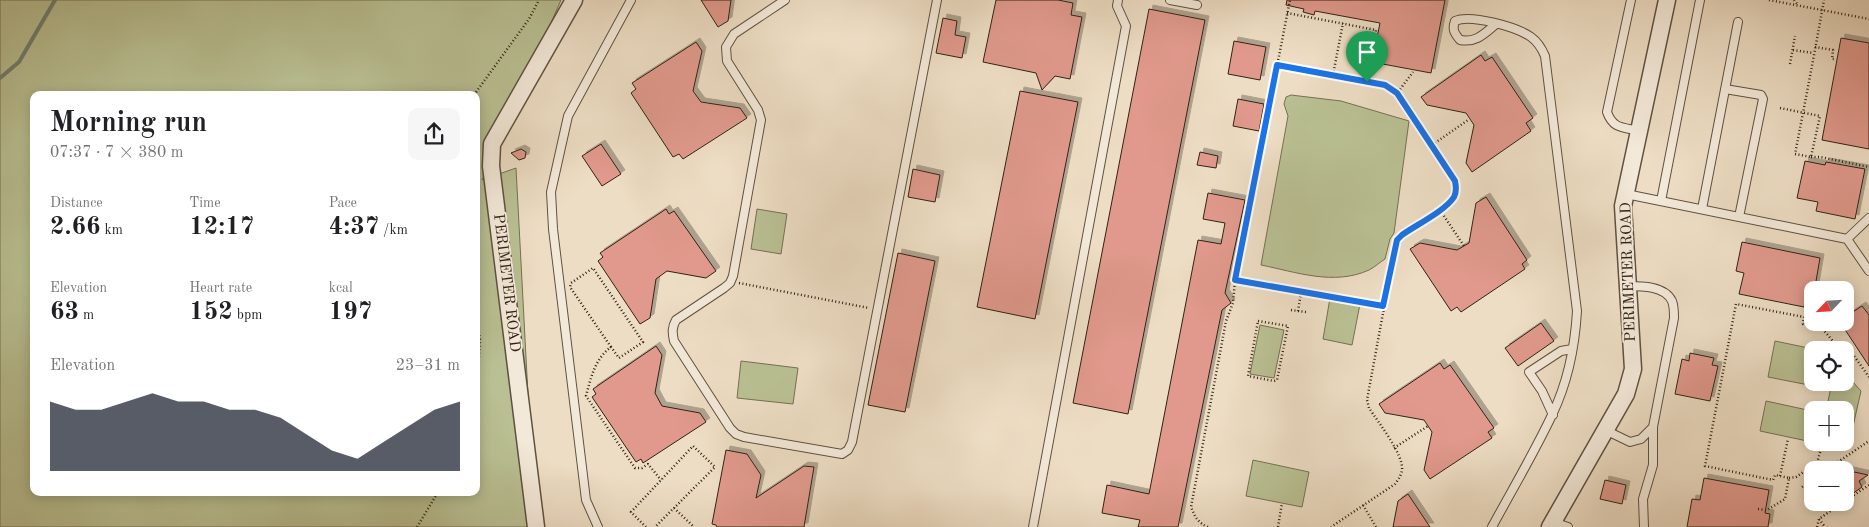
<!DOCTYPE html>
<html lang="en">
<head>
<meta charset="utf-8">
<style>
  body { margin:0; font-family:"Old Standard TT",serif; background:#f6f6f6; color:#202124; height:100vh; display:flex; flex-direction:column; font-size:19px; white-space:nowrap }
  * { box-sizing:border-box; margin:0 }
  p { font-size:16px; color:#757577 }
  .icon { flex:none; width:28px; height:28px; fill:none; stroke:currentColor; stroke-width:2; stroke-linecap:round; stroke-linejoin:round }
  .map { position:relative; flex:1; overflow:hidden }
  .side { position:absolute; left:30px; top:91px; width:450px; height:405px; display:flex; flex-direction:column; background:#fff; border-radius:10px; box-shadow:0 2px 12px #0003 }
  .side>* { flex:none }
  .needle { width:32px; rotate:245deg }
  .fabs { position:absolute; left:1804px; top:281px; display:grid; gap:10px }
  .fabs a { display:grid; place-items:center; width:50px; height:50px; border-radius:10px; background:#fff; box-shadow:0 2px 12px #0003; font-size:25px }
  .pin { position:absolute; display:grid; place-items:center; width:42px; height:42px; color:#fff; margin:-51px -21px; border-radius:50% 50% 50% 0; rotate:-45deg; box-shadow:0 0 5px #0007 }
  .pin .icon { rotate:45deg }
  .round { display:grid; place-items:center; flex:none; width:52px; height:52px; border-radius:10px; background:#f6f6f6 }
  .summary { display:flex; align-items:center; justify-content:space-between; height:85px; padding:0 20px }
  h1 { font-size:28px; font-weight:700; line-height:38px }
  .metrics { display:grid; grid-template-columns:repeat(3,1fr); gap:8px; height:85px; padding:5px 20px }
  .metrics div { display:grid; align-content:center }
  .metrics b { font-size:25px; font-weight:700 }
  .metrics small { font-size:14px; font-weight:400 }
  .metrics p { font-size:14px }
  .chart { height:140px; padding:10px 20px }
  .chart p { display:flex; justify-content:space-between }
  .chart svg { width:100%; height:90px; margin-top:5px; fill:#111827; opacity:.7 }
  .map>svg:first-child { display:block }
  .green { fill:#b9c093; stroke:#747154; fill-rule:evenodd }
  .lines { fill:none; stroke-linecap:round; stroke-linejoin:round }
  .stream { stroke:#707f71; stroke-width:4 }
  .building { fill:#e0998c; stroke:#302214; filter:url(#shadow) }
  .service-casing { stroke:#5f5140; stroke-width:10 }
  .minor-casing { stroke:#5f5140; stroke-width:19 }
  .path { stroke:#302214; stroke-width:2.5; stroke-dasharray:1 2.5; stroke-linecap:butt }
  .service { stroke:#f3e9d9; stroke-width:8 }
  .minor { stroke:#f3e9d9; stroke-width:16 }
  .route-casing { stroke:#fff; stroke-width:10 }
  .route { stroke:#1a73e8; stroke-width:6 }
  .labels { text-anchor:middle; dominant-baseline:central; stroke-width:4; stroke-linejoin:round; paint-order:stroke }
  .street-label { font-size:15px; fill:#302214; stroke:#f3e9d9 }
</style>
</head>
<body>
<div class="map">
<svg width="1869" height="527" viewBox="0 0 1869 527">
  <defs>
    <filter id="shadow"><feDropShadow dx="4" dy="-4" stdDeviation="0" flood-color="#0004"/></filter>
  </defs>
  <rect width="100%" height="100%" fill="#edddc4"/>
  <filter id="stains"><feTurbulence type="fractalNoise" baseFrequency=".004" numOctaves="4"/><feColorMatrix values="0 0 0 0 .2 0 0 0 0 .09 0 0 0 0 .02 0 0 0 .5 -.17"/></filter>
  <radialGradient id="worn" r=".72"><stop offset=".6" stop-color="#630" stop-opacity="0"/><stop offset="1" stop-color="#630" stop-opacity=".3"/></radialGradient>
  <path class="green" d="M 0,0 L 561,0 L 482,180 L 516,168 L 535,527 L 0,527 ZM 34,95 L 476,95 L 476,492 L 34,492 Z
    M 1291,95 L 1341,101 L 1409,121 L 1394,233 L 1390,239 L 1385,259 C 1380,262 1375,267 1369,270 C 1334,286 1296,272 1261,265 L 1288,116 L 1284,104 L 1286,97 Z
    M 757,209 L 787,214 L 781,254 L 751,249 Z
    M 1330,298 L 1360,304 L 1352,345 L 1323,339 Z
    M 1260,325 L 1284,330 L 1274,378 L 1250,374 Z
    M 1775,341 L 1818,350 L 1812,350 L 1812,382 L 1825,383 L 1824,388 L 1768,377 Z
    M 741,361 L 798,368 L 793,404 L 737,398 Z
    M 1845,373 L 1861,391 L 1851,435 L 1845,434 L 1845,410 L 1826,410 L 1832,383 L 1845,382 Z
    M 1766,401 L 1812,411 L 1812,442 L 1760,431 Z
    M 1253,460 L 1309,472 L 1302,507 L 1246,496 Z"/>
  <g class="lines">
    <path class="stream" d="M 0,78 L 19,62 L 55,0"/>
  </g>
  <path class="building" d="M 701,0 L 731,0 L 728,21 L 718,27 Z
    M 996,0 L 1058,0 L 1073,3 L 1071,15 L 1082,17 L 1070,79 L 1055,76 L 1042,90 L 1036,73 L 983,62 Z
    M 1287,0 L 1445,0 L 1431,73 L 1372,62 L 1380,23 L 1315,11 L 1314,15 L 1303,12 L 1304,9 L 1286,5 Z
    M 1149,9 L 1205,20 L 1128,414 L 1073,403 Z
    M 943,18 L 957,21 L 955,35 L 966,37 L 962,58 L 936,53 Z
    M 1841,38 L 1869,43 L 1869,149 L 1822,140 Z
    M 1234,41 L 1266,47 L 1260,80 L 1228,74 Z
    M 696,42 L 702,51 L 693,91 L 701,102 L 740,108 L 747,118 L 683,159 L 679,154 L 673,157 L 631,93 L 636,89 L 632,83 Z
    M 1481,55 L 1485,61 L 1492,57 L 1533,118 L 1526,123 L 1531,131 L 1472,172 L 1466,163 L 1474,125 L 1466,113 L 1427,105 L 1421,97 Z
    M 1020,91 L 1078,102 L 1035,319 L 977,307 Z
    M 1238,99 L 1264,104 L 1259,131 L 1233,126 Z
    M 601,144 L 621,174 L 602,186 L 582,156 Z
    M 521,149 L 526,152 L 525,158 L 519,160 L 511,153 Z
    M 1200,152 L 1218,156 L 1216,168 L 1197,165 Z
    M 1805,161 L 1825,165 L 1826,162 L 1865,169 L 1855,219 L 1816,211 L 1818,202 L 1797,198 Z
    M 913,169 L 940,175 L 935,202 L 908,197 Z
    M 1208,193 L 1245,200 L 1225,293 L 1231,303 L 1222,310 L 1178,527 L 1138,527 L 1140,520 L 1102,513 L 1107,485 L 1149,494 L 1198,240 L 1221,244 L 1225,223 L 1203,219 Z
    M 1486,197 L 1527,260 L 1522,264 L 1525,269 L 1461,312 L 1457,307 L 1451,311 L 1410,249 L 1420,243 L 1457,250 L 1469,243 L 1476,203 Z
    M 666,209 L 669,214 L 674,211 L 716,271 L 706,278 L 667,271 L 656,279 L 650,318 L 640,324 L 598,261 L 603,257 L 600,253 Z
    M 1742,242 L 1820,258 L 1815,287 L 1808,286 L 1804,307 L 1739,294 L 1744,273 L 1736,271 Z
    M 898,253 L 935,261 L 905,412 L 868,405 Z
    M 1862,306 L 1869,315 L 1869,366 L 1840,322 L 1845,322 L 1845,317 Z
    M 1541,323 L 1554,341 L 1518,366 L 1505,348 Z
    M 656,346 L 662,355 L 655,393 L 662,406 L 700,413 L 706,422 L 643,463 L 641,459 L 636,462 L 592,397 L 596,394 L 593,389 Z
    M 1690,353 L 1714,358 L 1712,365 L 1718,366 L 1710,401 L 1675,394 L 1682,359 L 1689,361 Z
    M 1440,363 L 1444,369 L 1450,365 L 1494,428 L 1488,432 L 1492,438 L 1430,479 L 1424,470 L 1432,432 L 1424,420 L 1385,413 L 1379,404 Z
    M 726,450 L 747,454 L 761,475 L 756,498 L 804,466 L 814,467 L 804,527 L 717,527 L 716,525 L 712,524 Z
    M 1845,470 L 1868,475 L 1859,481 L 1862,487 L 1845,499 Z
    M 1704,478 L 1769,490 L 1765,513 L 1770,514 L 1768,527 L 1687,527 L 1692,499 L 1700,500 Z
    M 1605,480 L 1626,485 L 1622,504 L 1600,499 Z
    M 1408,494 L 1430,527 L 1393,527 L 1398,501 Z"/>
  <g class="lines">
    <g class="service-casing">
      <path id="service" d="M 785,0 L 734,34 L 726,47 L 727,61 L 758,110 L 761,120 L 733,276 L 730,283 L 724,288 L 676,320 C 672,327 672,332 674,341 L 730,428 L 736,434 L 744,437 L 842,454 L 848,450 L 852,442 L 937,0
        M 1170,0 L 1197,5
        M 1631,0 L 1607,112 C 1613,129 1623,127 1639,131
        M 1725,89 L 1761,95 L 1763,99 L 1739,217
        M 1626,194 L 1847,239 L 1869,271
        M 1661,201 L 1700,0
        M 1702,209 L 1738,22
        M 1847,239 L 1869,218
        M 1553,415 L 1542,391 L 1529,372 L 1561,351 L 1572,349
        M 1605,430 L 1630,442 L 1641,439 L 1653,427 L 1674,318 C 1674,313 1674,306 1672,301 C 1665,286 1642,286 1627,286
        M 1553,522 L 1568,527
        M 598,527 L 586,500 L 553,229 L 551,192 L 568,116 L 631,0
        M 1033,527 L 1126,26 L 1117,6 L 1118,0
        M 1492,527 C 1512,490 1534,453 1552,415 C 1567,384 1575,346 1577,311 L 1545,56 C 1542,49 1538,42 1531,37 C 1517,27 1471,14 1455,21 C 1452,29 1454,33 1460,40 C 1476,43 1484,34 1496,24
        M 1644,527 L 1643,499 L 1653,465 L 1653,427"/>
    </g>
    <g class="minor-casing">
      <path id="minor" d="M 536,527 L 491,166 L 492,144 L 574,0
        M 1550,527 L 1626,394 L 1633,369 L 1623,206 L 1667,0"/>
    </g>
    <path class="path" d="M 1769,0 L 1869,19
      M 1794,0 L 1798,5
      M 1287,13 L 1376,30 L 1367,82
      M 1815,47 L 1833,50 L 1832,59 L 1835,59
      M 1793,50 L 1813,53
      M 1790,64 L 1795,36
      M 1277,65 L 1385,85 L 1397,93 L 1451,174 L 1456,188 L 1454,196 L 1440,210 L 1402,235 L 1395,248 L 1367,400 L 1369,408 C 1378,422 1404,455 1402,470 C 1401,476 1398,480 1395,484 L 1331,527
      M 1333,75 L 1343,23
      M 1398,92 L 1413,72
      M 474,95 L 529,19 L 539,0
      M 1780,108 L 1820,116 L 1811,157 L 1795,154 C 1805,103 1815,51 1824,0
      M 1432,145 L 1468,120
      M 1811,157 L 1820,157 L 1869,167
      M 1440,210 L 1464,246
      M 1235,280 L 1383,306
      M 739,283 L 869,308
      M 1291,310 L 1298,311 L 1301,293
      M 1298,311 L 1306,312
      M 476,318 L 480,339 L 476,404
      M 1258,321 L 1288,326 L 1277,380 L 1274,381 L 1248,376 Z
      M 611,347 L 570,287 L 571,283 L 593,268 L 643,342 L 619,358 L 611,347 C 595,359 591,377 586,396 L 635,468 L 642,468 L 648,464 L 661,480
      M 1394,448 L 1428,426
      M 1817,463 L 1823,442
      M 1826,470 L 1869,441
      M 1780,476 L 1788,439
      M 1789,478 L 1796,477 L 1817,463 L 1821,470
      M 1802,487 L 1812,480
      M 1845,501 L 1869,485
      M 1363,505 L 1376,527
      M 674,508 L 694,527
      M 1758,509 L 1767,510 L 1785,499 L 1789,478 L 1775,475 L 1773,480 L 1705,466 L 1736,304 L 1804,317 L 1803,324 L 1821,327 L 1838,347 L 1847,346 L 1869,377
      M 1819,519 L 1825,527
      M 417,527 L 438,492
      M 646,527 L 631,512 L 693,446 L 715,467 L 655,527
      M 1208,527 C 1198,523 1195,517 1191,507 L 1226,321 L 1233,303 L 1235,280 L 1290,0
      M 1278,527 L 1282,503
      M 1817,527 L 1819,519 L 1843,502"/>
    <use href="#service" class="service"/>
    <use href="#minor" class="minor"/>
  </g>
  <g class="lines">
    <g class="route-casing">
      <path id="route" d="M 1277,65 L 1385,85 L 1397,93 L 1455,181 C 1456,186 1457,192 1454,197 C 1445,211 1416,225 1402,235 L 1397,240 L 1383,306 L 1235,280 Z"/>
    </g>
    <use href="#route" class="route"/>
  </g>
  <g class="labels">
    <g class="street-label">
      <text transform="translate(1629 272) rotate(-92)">PERIMETER ROAD</text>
      <text transform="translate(506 283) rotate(83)">PERIMETER ROAD</text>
    </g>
  </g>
  <rect width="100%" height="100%" filter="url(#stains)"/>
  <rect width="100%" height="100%" fill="url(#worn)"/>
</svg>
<div class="fabs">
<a><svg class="needle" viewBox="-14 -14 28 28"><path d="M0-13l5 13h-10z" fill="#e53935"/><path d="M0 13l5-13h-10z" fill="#757577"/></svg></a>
<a><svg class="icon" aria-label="locate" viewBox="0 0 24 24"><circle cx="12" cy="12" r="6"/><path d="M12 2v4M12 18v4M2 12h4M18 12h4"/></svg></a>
<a>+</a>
<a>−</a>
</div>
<div class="pin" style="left:1367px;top:82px;background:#1e9e55"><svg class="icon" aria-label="arrive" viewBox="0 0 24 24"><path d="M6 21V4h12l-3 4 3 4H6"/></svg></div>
<section class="side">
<div class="summary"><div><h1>Morning run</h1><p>07:37 · 7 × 380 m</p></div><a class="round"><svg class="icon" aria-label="share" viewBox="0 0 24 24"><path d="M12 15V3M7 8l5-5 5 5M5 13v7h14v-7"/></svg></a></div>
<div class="metrics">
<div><p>Distance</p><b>2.66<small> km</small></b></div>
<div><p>Time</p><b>12:17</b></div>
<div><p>Pace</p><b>4:37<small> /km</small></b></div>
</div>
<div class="metrics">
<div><p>Elevation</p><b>63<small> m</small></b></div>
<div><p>Heart rate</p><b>152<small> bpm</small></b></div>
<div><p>kcal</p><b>197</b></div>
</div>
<div class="chart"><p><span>Elevation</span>23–31 m</p>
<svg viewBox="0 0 160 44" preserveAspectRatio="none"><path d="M0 44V10L10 14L20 14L30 10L40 6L50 10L60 10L70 14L80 14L90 18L100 26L110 34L120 38L130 30L140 22L150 14L160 10V44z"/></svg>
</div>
</section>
</div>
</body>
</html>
